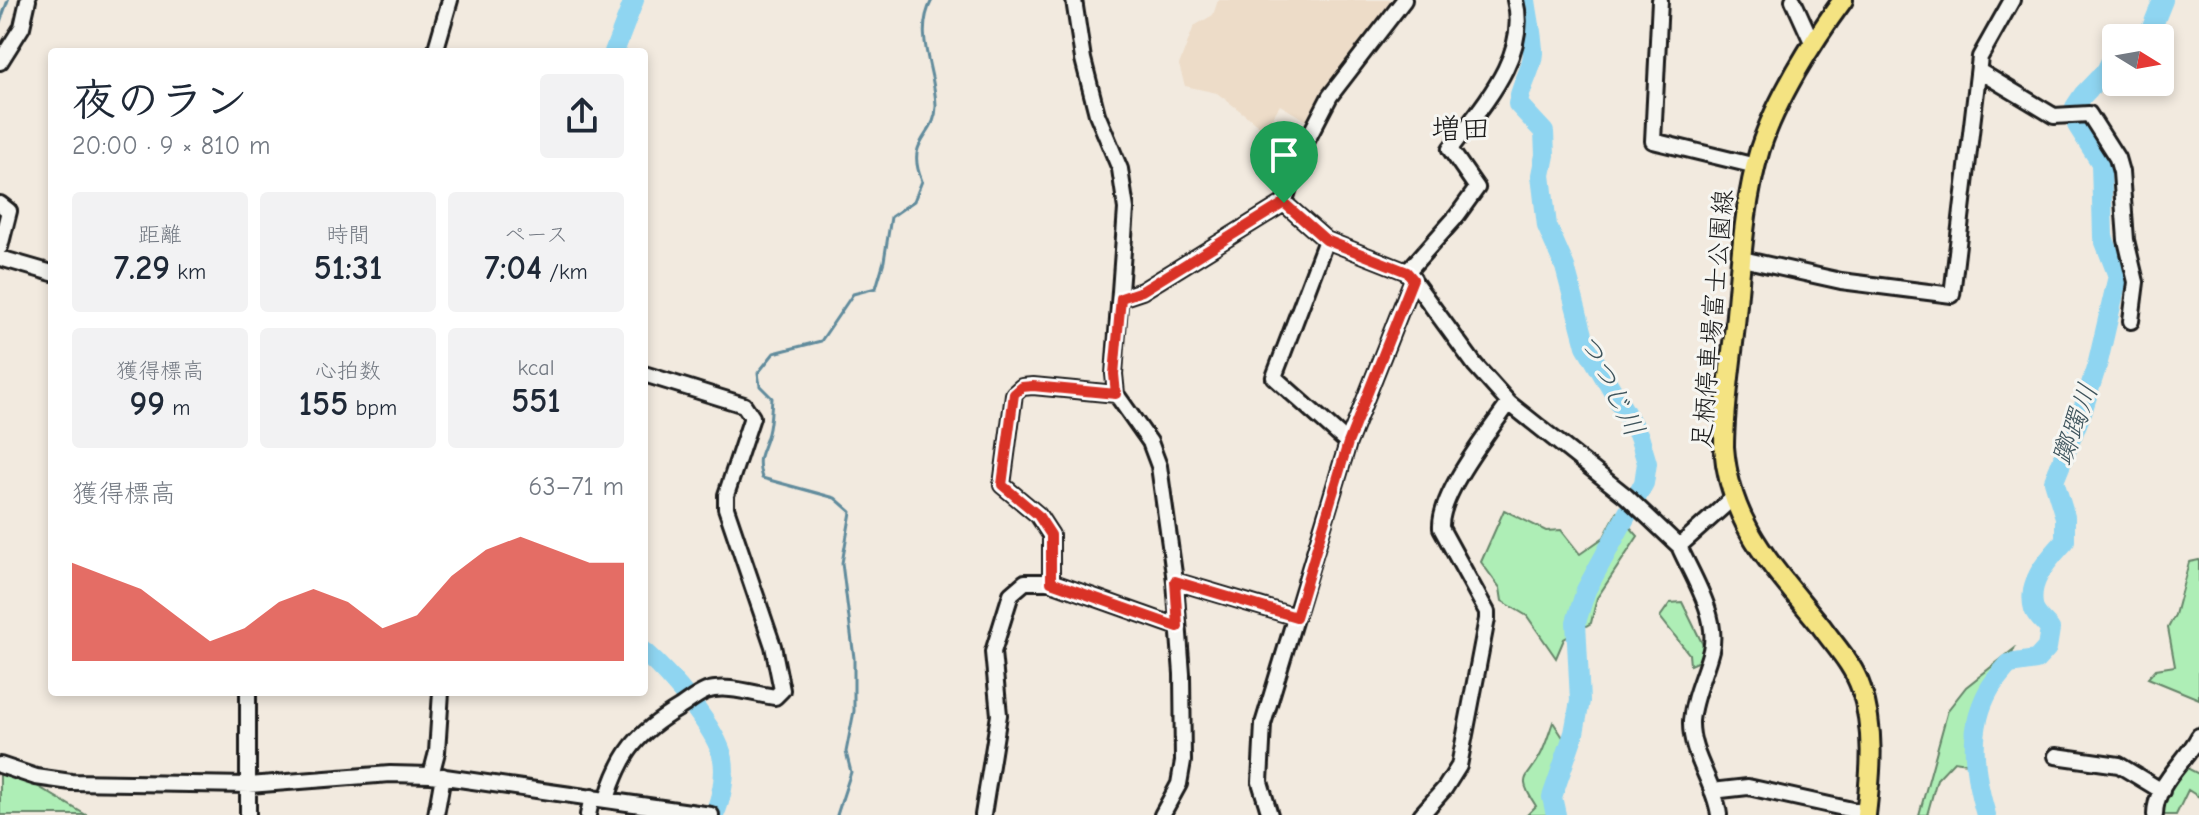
<!DOCTYPE html>
<html lang="ja">
<head>
<meta charset="utf-8">
<style>
  body { margin:0; font-family:"Comic Neue","Klee One",sans-serif; background:#f2f2f3; color:#1f2937; height:100vh; display:flex; flex-direction:column; font-size:30px; white-space:nowrap }
  * { box-sizing:border-box; margin:0 }
  p { font-size:26px; color:#747a83 }
  .icon { flex:none; width:44px; height:44px; fill:none; stroke:currentColor; stroke-width:2; stroke-linecap:round; stroke-linejoin:round }
  .map { position:relative; flex:1; overflow:hidden }
  .sheet { position:absolute; left:48px; top:48px; width:600px; height:648px; display:flex; flex-direction:column; background:#fff; border-radius:8px; box-shadow:0 4px 12px #0003 }
  .sheet>* { flex:none }
  .needle { width:52px; rotate:101deg }
  .controls { position:absolute; left:2102px; top:24px; display:grid; gap:16px }
  .controls a { display:grid; place-items:center; width:72px; height:72px; border-radius:8px; background:#fff; box-shadow:0 4px 12px #0003; font-size:40px }
  .pin { position:absolute; display:grid; place-items:center; width:68px; height:68px; color:#fff; margin:-82px -34px; border-radius:50% 50% 50% 0; rotate:-45deg; box-shadow:0 0 8px #0007 }
  .pin .icon { rotate:45deg }
  .round { display:grid; place-items:center; flex:none; width:84px; height:84px; border-radius:8px; background:#f2f2f3 }
  .summary { display:flex; align-items:center; justify-content:space-between; height:136px; padding:0 24px }
  h1 { font-size:44px; font-weight:800; line-height:60px }
  .figures { display:grid; grid-template-columns:repeat(3,1fr); gap:12px; height:136px; padding:8px 24px }
  .figures div { display:grid; align-content:center; border-radius:8px; background:#f2f2f3; text-align:center }
  .figures b { font-size:34px; font-weight:800 }
  .figures small { font-size:22px; font-weight:400 }
  .figures p { font-size:22px }
  .chart { height:224px; padding:16px 24px }
  .chart p { display:flex; justify-content:space-between }
  .chart svg { width:100%; height:144px; margin-top:8px; fill:#d93025; opacity:.7 }
  .map>svg:first-child { display:block }
  .built { fill:#eddcc8 }
  .green { fill:#aeeeb6; stroke:#658569; stroke-width:2 }
  .lines { fill:none; stroke-linecap:round; stroke-linejoin:round }
  .stream { stroke:#618b9c; stroke-width:3 }
  .river { stroke:#8fd5f1; stroke-width:20 }
  .minor-casing { stroke:#1c1c1c; stroke-width:20 }
  .major-casing { stroke:#1c1c1c; stroke-width:24 }
  .minor { stroke:#f6f6f2; stroke-width:14 }
  .major { stroke:#f4e382; stroke-width:18 }
  .route-casing { stroke:#fff; stroke-width:16 }
  .route { stroke:#d93025; stroke-width:10 }
  .labels { text-anchor:middle; dominant-baseline:central; stroke-width:6; stroke-linejoin:round; paint-order:stroke }
  .street-label { font-size:26px; fill:#1c1c1c; stroke:#f6f6f2 }
  .water-label { font-size:28px; font-style:italic; fill:#3e545c; stroke:#f6f6f2 }
  .quarter-label { font-size:30px; fill:#1c1c1c; stroke:#f6f6f2 }
</style>
</head>
<body>
<div class="map">
<svg width="2199" height="815" viewBox="0 0 2199 815">
  <rect width="100%" height="100%" fill="#f2eadf"/>
  <filter id="ink" filterUnits="userSpaceOnUse"><feTurbulence type="fractalNoise" baseFrequency=".0125" numOctaves="2"/><feDisplacementMap in="SourceGraphic" scale="16" xChannelSelector="R" yChannelSelector="G"/><feConvolveMatrix kernelMatrix="1 2 1 2 8 2 1 2 1" color-interpolation-filters="sRGB"/></filter>
  <g filter="url(#ink)">
    <path class="built" d="M 1218,0 L 1396,0 L 1307,121 L 1280,105 L 1265,130 L 1217,93 L 1185,86 L 1179,65 L 1194,26 L 1213,15 Z"/>
    <path class="green" d="M 1504,510 L 1546,531 L 1561,530 L 1580,554 L 1604,537 L 1617,512 L 1638,536 L 1597,598 L 1591,623 L 1564,639 L 1556,658 L 1527,616 L 1502,601 L 1500,588 L 1481,562 Z
      M 2199,560 L 2199,699 L 2148,678 L 2156,669 L 2175,666 L 2168,628 L 2175,615 L 2189,562 Z
      M 1682,602 L 1703,645 L 1701,660 L 1690,665 L 1689,654 L 1660,617 L 1670,603 Z
      M 2014,649 L 1967,763 L 1954,761 L 1937,779 L 1927,815 L 1919,815 L 1948,710 L 1966,687 Z
      M 1553,722 L 1564,739 L 1559,815 L 1527,815 L 1536,806 C 1515,774 1528,781 1541,754 C 1546,744 1549,733 1553,722 Z
      M 2181,765 L 2199,774 L 2199,797 L 2188,790 L 2176,815 L 2157,815 Z
      M 0,773 L 37,786 L 86,815 L 0,815 Z"/>
    <g class="lines">
      <path class="stream" d="M 0,22 L 8,0
        M 837,815 L 851,772 L 846,752 L 854,711 L 854,658 L 842,563 L 851,512 L 835,498 L 762,478 C 755,455 763,453 768,433 C 771,422 771,409 772,398 L 760,386 L 758,373 L 774,353 L 821,341 L 853,294 L 876,288 L 884,261 L 891,217 L 914,201 L 922,181 C 904,138 937,137 936,105 C 935,69 913,35 932,0"/>
      <path class="river" d="M 1526,0 C 1528,17 1533,36 1533,53 C 1532,71 1520,86 1518,104 L 1544,132 L 1545,155 L 1541,175 L 1547,226 L 1565,267 L 1586,346 L 1639,436 L 1647,463 L 1644,483 L 1586,590 L 1576,622 L 1580,701 L 1574,733 L 1552,797 L 1556,815
        M 2137,38 L 2151,30 L 2163,0
        M 614,52 L 634,0
        M 644,652 C 668,673 717,728 723,759 C 726,776 721,800 714,815
        M 1986,815 C 1974,775 1967,729 1989,690 C 1994,681 2002,672 2009,664 L 2036,660 L 2047,648 L 2050,629 C 2046,624 2036,616 2034,609 C 2026,581 2049,559 2065,541 L 2065,517 L 2054,481 L 2083,409 L 2098,362 L 2118,276 L 2103,237 L 2101,163 L 2077,125 L 2075,107 L 2083,95 L 2106,71 L 2116,51"/>
      <g class="minor-casing">
        <path id="minor" d="M 1074,0 L 1083,59 L 1097,114 L 1120,169 L 1126,209 L 1114,374 L 1116,394 L 1150,442 L 1159,466 L 1175,581 L 1182,674 L 1183,761 L 1179,784 L 1162,815
          M 1660,0 L 1653,141 L 1756,166
          M 1793,0 L 1812,42
          M 435,52 L 450,0
          M 0,62 L 22,27 L 28,0
          M 1979,71 L 2054,116 L 2089,114 L 2117,158 L 2121,172 L 2126,240 L 2136,282 L 2131,321
          M 1284,203 L 1326,240 L 1407,272 L 1475,365 L 1509,403 L 1626,496 L 1679,546 L 1733,498
          M 0,204 L 9,211 L 0,247
          M 1326,240 L 1274,377 L 1348,443
          M 0,258 L 52,273
          M 1742,259 L 1841,281 L 1952,295 L 1980,57 L 2012,0
          M 1407,272 L 1456,217 L 1477,188 L 1450,149 C 1481,107 1530,56 1515,0
          M 1121,298 L 1142,291 L 1284,203 L 1301,152 L 1330,96 L 1404,0
          M 1116,394 L 1033,386 L 1022,387 L 1014,394 L 1002,485 L 1038,515 L 1051,535 L 1051,582 L 1178,627
          M 1679,546 C 1692,576 1719,616 1711,650 C 1705,674 1693,696 1691,721 C 1690,755 1715,783 1719,815
          M 1175,581 L 1296,617
          M 2056,756 L 2119,765 L 2162,791
          M 0,765 L 36,777 L 71,782 L 249,785 L 390,774 L 431,775 L 711,815
          M 431,775 L 437,752 L 441,692
          M 1712,791 L 1748,787 L 1866,813
          M 607,799 C 621,753 637,733 679,708 C 687,703 696,695 706,691 C 726,684 754,694 775,697 L 782,690 L 773,646 L 726,508 L 726,495 L 752,417 L 744,405 L 644,374
          M 248,815 L 248,692
          M 436,815 L 443,776
          M 588,815 L 592,797
          M 983,815 L 999,715 L 993,652 L 1011,594 L 1025,582 L 1051,582
          M 1270,815 L 1260,782 L 1263,724 L 1348,443 L 1413,279
          M 1421,815 L 1445,788 L 1459,766 L 1487,619 L 1487,612 L 1441,528 C 1439,494 1489,432 1509,403
          M 2155,815 C 2155,783 2186,762 2199,736"/>
      </g>
      <g class="major-casing">
        <path id="major" d="M 1843,0 C 1812,42 1776,100 1760,149 C 1743,206 1741,267 1735,325 C 1731,365 1724,406 1724,447 C 1730,526 1774,567 1821,626 C 1835,646 1853,664 1861,688 C 1875,730 1871,771 1866,815"/>
      </g>
      <use href="#minor" class="minor"/>
      <use href="#major" class="major"/>
    </g>
  </g>
  <g class="lines" filter="url(#ink)">
    <g class="route-casing">
      <path id="route" d="M 1284,203 L 1326,240 L 1407,272 L 1413,279 L 1348,443 L 1296,617 L 1175,581 L 1178,627 L 1051,582 L 1051,535 L 1038,515 L 1002,485 L 1014,394 L 1022,387 L 1033,386 L 1116,394 L 1114,374 L 1121,298 L 1142,291 Z"/>
    </g>
    <use href="#route" class="route"/>
  </g>
  <g class="labels">
    <g class="street-label">
      <text transform="translate(1713 319) rotate(-85)">足柄停車場富士公園線</text>
    </g>
    <g class="water-label">
      <text transform="translate(1611 385) rotate(63)">つつじ川</text>
      <text transform="translate(2075 424) rotate(-70)">躑躅川</text>
    </g>
    <g class="quarter-label">
      <text x="1461" y="129">増田</text>
    </g>
  </g>
</svg>
<div class="controls">
<a><svg class="needle" viewBox="-14 -14 28 28"><path d="M0-13l5 13h-10z" fill="#e53935"/><path d="M0 13l5-13h-10z" fill="#747a83"/></svg></a>
</div>
<div class="pin" style="left:1284px;top:203px;background:#1e9e55"><svg class="icon" aria-label="arrive" viewBox="0 0 24 24"><path d="M6 21V4h12l-3 4 3 4H6"/></svg></div>
<section class="sheet">
<div class="summary"><div><h1>夜のラン</h1><p>20:00 · 9 × 810 m</p></div><a class="round"><svg class="icon" aria-label="share" viewBox="0 0 24 24"><path d="M12 15V3M7 8l5-5 5 5M5 13v7h14v-7"/></svg></a></div>
<div class="figures">
<div><p>距離</p><b>7.29<small> km</small></b></div>
<div><p>時間</p><b>51:31</b></div>
<div><p>ペース</p><b>7:04<small> /km</small></b></div>
</div>
<div class="figures">
<div><p>獲得標高</p><b>99<small> m</small></b></div>
<div><p>心拍数</p><b>155<small> bpm</small></b></div>
<div><p>kcal</p><b>551</b></div>
</div>
<div class="chart"><p><span>獲得標高</span>63–71 m</p>
<svg viewBox="0 0 160 44" preserveAspectRatio="none"><path d="M0 44V14L10 18L20 22L30 30L40 38L50 34L60 26L70 22L80 26L90 34L100 30L110 18L120 10L130 6L140 10L150 14L160 14V44z"/></svg>
</div>
</section>
</div>
</body>
</html>
